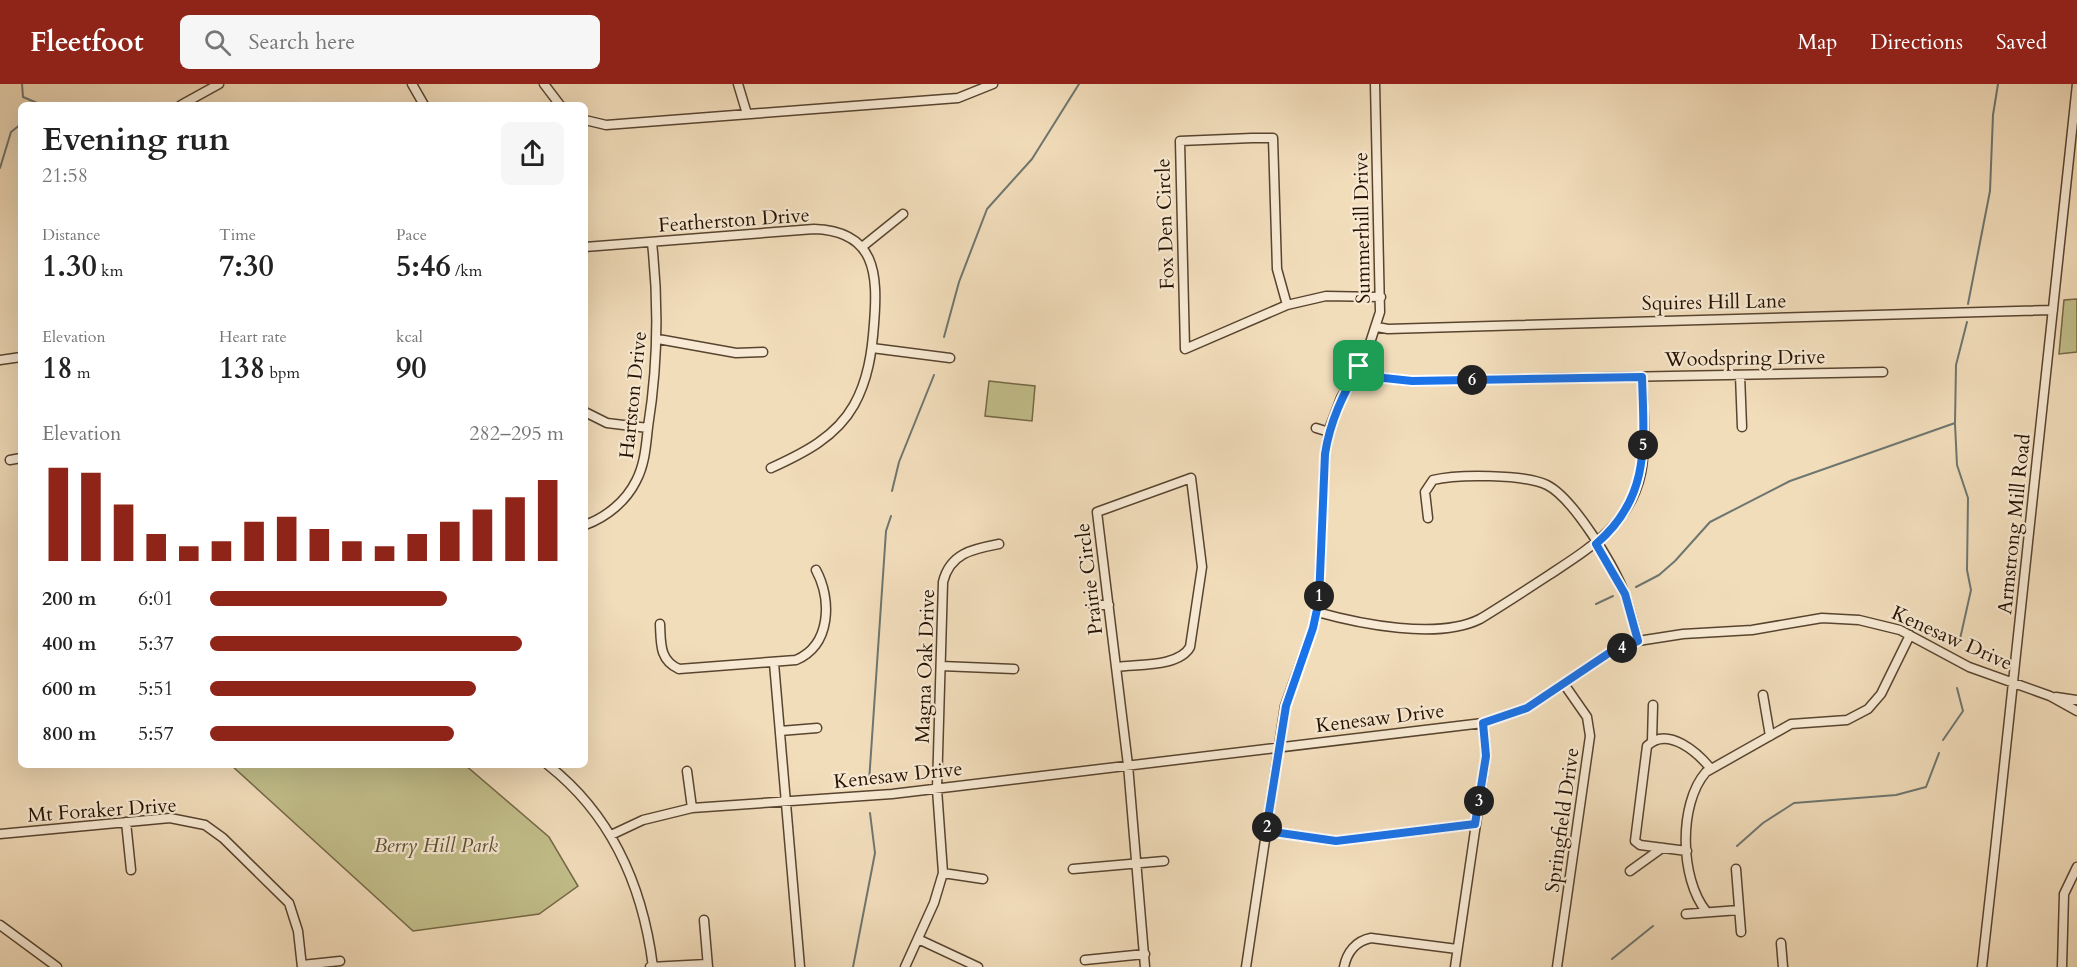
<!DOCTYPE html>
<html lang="en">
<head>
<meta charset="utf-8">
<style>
  body { margin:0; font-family:Cardo,serif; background:#f6f6f6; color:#222; height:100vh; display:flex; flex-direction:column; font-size:22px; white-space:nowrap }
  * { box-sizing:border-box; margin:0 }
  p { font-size:20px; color:#767676 }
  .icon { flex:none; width:33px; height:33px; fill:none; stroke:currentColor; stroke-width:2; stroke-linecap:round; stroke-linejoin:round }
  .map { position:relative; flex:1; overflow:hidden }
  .side { position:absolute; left:18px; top:18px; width:570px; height:666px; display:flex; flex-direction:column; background:#fff; border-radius:9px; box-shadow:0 6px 24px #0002 }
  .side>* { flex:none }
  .pin { position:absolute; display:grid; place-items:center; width:51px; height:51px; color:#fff; margin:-26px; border-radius:12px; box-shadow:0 3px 9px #0006 }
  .km { position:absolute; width:30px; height:30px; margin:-15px; border-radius:50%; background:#222; color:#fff; font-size:16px; line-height:30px; text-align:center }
  .round { display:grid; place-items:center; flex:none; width:63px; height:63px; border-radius:9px; background:#f6f6f6 }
  .overview { display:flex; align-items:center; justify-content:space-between; height:102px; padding:0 24px }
  h1 { font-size:33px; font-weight:700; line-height:45px }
  .figures { display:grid; grid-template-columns:repeat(3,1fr); gap:9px; height:102px; padding:6px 24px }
  .figures div { display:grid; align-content:center }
  .figures b { font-size:30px; font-weight:700 }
  .figures small { font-size:16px; font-weight:400 }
  .figures p { font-size:16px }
  .chart { height:168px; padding:12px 24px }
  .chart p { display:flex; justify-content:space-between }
  .chart svg { width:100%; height:108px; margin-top:6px; stroke:#8f2418; stroke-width:6 }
  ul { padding:0 24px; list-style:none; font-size:20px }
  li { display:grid; grid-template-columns:96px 72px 1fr; align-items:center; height:45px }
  li i { height:15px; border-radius:8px; background:#8f2418 }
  header { display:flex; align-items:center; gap:36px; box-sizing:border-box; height:84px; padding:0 30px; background:#8f2418; color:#fff }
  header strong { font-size:28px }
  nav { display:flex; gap:33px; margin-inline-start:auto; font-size:21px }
  .search { width:420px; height:54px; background:#f6f6f6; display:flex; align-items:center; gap:15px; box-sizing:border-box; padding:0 21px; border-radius:9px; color:#767676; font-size:22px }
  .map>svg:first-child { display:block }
  .green { fill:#c2bf8b; stroke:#746846; stroke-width:1.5 }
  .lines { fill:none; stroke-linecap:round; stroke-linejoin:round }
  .stream { stroke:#6e7670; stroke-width:2 }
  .minor-casing { stroke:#58442f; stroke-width:11 }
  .minor { stroke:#f7e9d3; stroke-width:8 }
  .route-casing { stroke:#fff; stroke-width:12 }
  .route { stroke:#1a73e8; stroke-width:8 }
  .labels { text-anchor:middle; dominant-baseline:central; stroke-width:4.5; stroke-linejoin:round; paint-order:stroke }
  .street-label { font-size:20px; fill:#251100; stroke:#f7e9d3 }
  .park-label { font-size:20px; font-style:italic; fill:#5c4e31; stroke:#f7e9d3 }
</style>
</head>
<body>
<header>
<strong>Fleetfoot</strong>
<div class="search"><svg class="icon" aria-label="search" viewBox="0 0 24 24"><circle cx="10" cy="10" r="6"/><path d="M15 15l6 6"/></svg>Search here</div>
<nav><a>Map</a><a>Directions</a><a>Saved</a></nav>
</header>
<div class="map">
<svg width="2077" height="883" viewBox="0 0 2077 883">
  <rect width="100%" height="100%" fill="#f2ddbb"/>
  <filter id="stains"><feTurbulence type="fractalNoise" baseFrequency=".00333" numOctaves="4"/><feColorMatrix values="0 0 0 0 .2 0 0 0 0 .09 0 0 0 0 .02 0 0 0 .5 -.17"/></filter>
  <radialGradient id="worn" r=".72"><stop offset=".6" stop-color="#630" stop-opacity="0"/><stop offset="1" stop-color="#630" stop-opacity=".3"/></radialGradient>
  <path class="green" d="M 2077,215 L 2077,268 L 2059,270 L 2064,216 Z
    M 989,297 L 1035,302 L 1032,337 L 985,332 Z
    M 231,681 L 465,681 L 549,753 L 578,802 L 539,830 L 413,847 Z"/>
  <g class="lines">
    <path class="stream" d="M 22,0 L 23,13 L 42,21
      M 0,84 L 11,48 L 21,40
      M 1968,220 L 1990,107 L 1993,31 L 1998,0
      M 944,253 L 959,198 L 987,125 L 1032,75 L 1079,0
      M 1955,340 L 1957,381 L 1968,414 L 1967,486 L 1971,506 L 1960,555
      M 892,407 L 899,378 L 934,291
      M 1636,503 L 1659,491 L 1675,477 L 1710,438 L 1790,397 L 1955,339 L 1956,281 L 1967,238
      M 1596,520 L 1613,512
      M 1943,656 L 1963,627 L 1957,604
      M 869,698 L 886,447 L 891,432
      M 1737,762 L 1763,739 L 1794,719 L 1896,711 L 1926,703 L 1939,669
      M 1612,875 L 1653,842
      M 853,883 L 875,769 L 870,729"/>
    <g class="minor-casing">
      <path id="minor" d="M 412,0 L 424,21
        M 544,0 L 560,21
        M 738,0 L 747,30
        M 181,21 L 219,0
        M 585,36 L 606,41 L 958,14 L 993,0
        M 1252,54 L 1273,54 L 1277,185 L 1287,221 L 1185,265 L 1180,57 Z
        M 585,163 L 814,145 C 876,147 878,190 874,240 C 872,268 868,296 854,321 C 836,353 804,369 771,384
        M 862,163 L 903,130
        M 1287,221 L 1326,212 L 1381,213
        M 1377,243 L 1388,245 L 2053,226
        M 658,255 L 736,269 L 763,268
        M 872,264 L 950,274
        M 0,276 L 21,273
        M 1359,282 L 1384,294 L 1411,297 L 1883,288
        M 1740,291 L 1742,343
        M 585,328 L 607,339 L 648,344
        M 1316,344 L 1329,348
        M 10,376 L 21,374
        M 1428,434 L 1425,408 L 1433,396 C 1457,390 1524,390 1547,401 C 1573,414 1613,480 1624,508 C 1630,524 1634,541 1638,557
        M 585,441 C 607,433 626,417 636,397 C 645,380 646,361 648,343 C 658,280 659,221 652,159
        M 1093,521 L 1109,521
        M 1317,528 C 1360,540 1438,556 1480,535 C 1503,521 1526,506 1549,491 C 1590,464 1630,440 1641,389 C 1647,358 1643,324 1642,293
        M 660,540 C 661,559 659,576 679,585 L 796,576 C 831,561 832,516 816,486
        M 774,579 L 800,883
        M 941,582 L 1014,585
        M 1117,583 C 1138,580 1179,583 1190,563 L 1202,483 L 1191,394 L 1097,428 L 1128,681 L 1145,883
        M 1763,611 L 1770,652
        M 2056,613 L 2077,616
        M 780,647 L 817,644
        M 1652,657 L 1653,621
        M 548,681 C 613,732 643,803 653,883
        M 687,687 L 692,724
        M 126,738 L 131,786
        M 1266,747 L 1336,757 L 1475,740
        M 0,750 L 170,734 L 205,741 L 223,754 L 289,819 L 298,847 L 302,883
        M 611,751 L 643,736 L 692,724 L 892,710 L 1483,639 L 1527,624 L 1609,569 L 1638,557 L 1683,550 L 1752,546 L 1822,534 L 1859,536 L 1900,546 L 1969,583 L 2050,612 L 2077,627
        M 1687,767 L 1640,761 L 1635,757 L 1647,662 C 1668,641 1699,670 1711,685
        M 1073,785 L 1164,777
        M 1736,785 L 1741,848
        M 1630,787 L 1662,764
        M 943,789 L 983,795
        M 1706,827 C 1680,795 1678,720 1706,688 L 1791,640 L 1847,636 L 1868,625 L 1881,610 L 1910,551
        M 1686,830 L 1739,826
        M 704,836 L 708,883
        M 0,841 L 57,883
        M 918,855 L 978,883
        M 1781,859 L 1783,883
        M 1085,876 L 1145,870
        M 302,881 L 340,877
        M 650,883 L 707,880
        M 905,883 L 934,819 L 943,789 L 937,705 L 943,498 C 950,469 973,465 999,460
        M 1246,883 L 1285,622 L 1313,544 L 1319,516 L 1325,370 L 1330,343 L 1341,314 L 1367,268 L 1380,228 L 1375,0
        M 1344,883 C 1347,868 1356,857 1371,854 L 1457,865
        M 1455,883 L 1483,692 L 1486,672 L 1483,639
        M 1557,883 L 1590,652 L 1587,633 L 1564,600
        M 1982,883 C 2015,589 2047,295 2077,0
        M 2062,883 L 2064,810 L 2077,783"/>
    </g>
    <use href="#minor" class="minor"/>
  </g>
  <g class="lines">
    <g class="route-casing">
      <path id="route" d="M 1359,282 L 1384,294 L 1412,297 L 1642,293 C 1644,359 1651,413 1596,460 L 1625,510 L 1638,557 L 1609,569 L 1527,624 L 1483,639 L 1486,672 L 1475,740 L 1336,757 L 1266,747 L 1286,622 L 1313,544 L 1319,516 L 1325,370 C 1330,337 1343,311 1359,282 Z"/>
    </g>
    <use href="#route" class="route"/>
  </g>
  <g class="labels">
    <g class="street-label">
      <text transform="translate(734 136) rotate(-4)">Featherston Drive</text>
      <text transform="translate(1165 140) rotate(-92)">Fox Den Circle</text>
      <text transform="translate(1362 144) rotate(-91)">Summerhill Drive</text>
      <text transform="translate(1714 218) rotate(-1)">Squires Hill Lane</text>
      <text transform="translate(1745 274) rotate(-1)">Woodspring Drive</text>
      <text transform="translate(633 311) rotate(-84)">Hartston Drive</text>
      <text transform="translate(2014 440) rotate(-84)">Armstrong Mill Road</text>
      <text transform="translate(1089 495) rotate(-97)">Prairie Circle</text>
      <text transform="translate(1952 554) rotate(24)">Kenesaw Drive</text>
      <text transform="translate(925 582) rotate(-88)">Magna Oak Drive</text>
      <text transform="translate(1380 634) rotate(-7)">Kenesaw Drive</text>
      <text transform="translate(898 691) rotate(-6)">Kenesaw Drive</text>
      <text transform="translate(102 726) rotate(-4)">Mt Foraker Drive</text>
      <text transform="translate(1562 736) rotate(-82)">Springfield Drive</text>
    </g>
    <g class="park-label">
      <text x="436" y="761">Berry Hill Park</text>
    </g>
  </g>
  <rect width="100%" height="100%" filter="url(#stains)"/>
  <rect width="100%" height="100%" fill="url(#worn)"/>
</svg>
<div class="pin" style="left:1359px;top:282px;background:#1e9e55"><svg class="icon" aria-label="arrive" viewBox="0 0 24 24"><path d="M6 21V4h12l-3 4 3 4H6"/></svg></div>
<b class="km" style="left:1319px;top:512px">1</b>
<b class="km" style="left:1267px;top:743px">2</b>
<b class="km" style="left:1479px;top:717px">3</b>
<b class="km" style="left:1622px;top:564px">4</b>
<b class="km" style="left:1643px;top:361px">5</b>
<b class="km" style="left:1472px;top:296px">6</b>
<section class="side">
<div class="overview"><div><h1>Evening run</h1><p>21:58</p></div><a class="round"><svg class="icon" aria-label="share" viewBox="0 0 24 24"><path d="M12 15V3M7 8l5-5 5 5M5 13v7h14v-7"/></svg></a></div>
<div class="figures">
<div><p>Distance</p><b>1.30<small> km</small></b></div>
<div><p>Time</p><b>7:30</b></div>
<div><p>Pace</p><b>5:46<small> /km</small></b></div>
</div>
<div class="figures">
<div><p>Elevation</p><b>18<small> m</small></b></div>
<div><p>Heart rate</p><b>138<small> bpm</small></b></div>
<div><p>kcal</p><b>90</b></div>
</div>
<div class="chart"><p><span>Elevation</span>282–295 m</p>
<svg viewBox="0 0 160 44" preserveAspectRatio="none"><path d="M5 44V6M15 44V8M25 44V21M35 44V33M45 44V38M55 44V36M65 44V28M75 44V26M85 44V31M95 44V36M105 44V38M115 44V33M125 44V28M135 44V23M145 44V18M155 44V11"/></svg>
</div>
<ul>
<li><b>200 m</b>6:01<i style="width:67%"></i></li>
<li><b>400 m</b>5:37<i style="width:88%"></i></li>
<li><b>600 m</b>5:51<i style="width:75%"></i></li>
<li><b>800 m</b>5:57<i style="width:69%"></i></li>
</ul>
</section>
</div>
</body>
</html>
